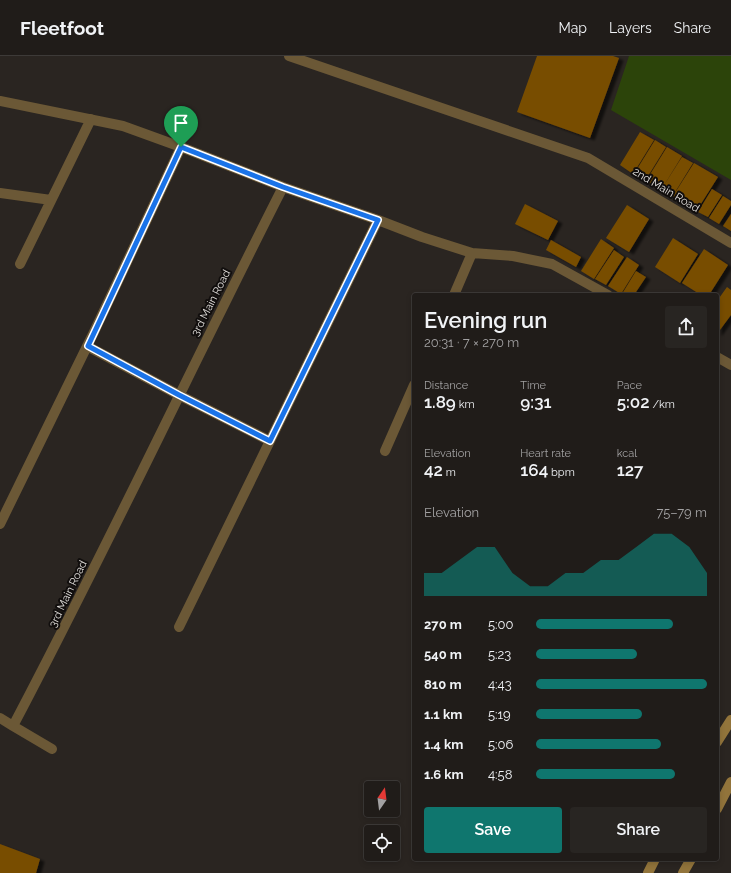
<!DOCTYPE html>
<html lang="en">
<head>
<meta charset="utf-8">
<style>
  body { margin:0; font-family:Raleway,sans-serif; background:#282522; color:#f1f3f6; height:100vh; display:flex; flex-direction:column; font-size:15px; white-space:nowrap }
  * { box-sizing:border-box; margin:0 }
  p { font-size:13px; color:#a2a1a2 }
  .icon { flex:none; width:22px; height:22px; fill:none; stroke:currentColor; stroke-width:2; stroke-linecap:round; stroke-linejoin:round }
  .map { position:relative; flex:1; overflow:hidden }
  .sheet { position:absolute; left:412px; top:237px; width:307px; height:568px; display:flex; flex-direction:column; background:#201c19; border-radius:4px; box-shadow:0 2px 6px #0003,0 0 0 1px #3d3a38 }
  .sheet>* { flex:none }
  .needle { width:26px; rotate:14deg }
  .controls { position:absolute; left:364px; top:725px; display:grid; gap:8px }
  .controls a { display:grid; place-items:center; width:36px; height:36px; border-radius:4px; background:#201c19; box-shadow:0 2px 6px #0003,0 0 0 1px #3d3a38; font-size:20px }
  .pin { position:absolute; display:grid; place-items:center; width:34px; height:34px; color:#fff; margin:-41px -17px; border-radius:50% 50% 50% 0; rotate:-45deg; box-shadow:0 0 4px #0007 }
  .pin .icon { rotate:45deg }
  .round { display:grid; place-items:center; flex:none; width:42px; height:42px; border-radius:4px; background:#282522 }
  .overview { display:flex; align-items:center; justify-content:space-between; height:68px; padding:0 12px }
  h1 { font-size:22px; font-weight:600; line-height:30px }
  .figures { display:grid; grid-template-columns:repeat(3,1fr); gap:6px; height:68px; padding:4px 12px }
  .figures div { display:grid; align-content:center }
  .figures b { font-size:17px; font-weight:600 }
  .figures small { font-size:11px; font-weight:400 }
  .figures p { font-size:11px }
  .chart { height:112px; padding:8px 12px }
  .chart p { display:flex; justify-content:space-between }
  .chart svg { width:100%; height:72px; margin-top:4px; fill:#0f766e; opacity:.7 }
  .primary-button { display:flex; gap:8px; margin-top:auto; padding:8px 12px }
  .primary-button a { flex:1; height:46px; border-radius:4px; background:#0f766e; color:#fff; font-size:16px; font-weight:600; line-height:46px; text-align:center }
  .primary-button a+a { background:#282522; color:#f1f3f6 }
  ul { padding:0 12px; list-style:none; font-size:13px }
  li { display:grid; grid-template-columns:64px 48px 1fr; align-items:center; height:30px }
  li i { height:10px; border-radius:5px; background:#0f766e }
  header { display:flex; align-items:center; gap:24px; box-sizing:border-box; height:56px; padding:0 20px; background:#201c19; border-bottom:1px solid #3d3a38 }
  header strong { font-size:19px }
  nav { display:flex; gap:22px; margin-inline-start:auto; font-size:14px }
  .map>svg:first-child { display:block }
  .green { fill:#2c440a }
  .building { fill:#784d00; filter:url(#shadow) }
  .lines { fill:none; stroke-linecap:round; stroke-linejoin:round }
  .street { stroke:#6b5836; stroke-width:10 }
  .secondary { stroke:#92743b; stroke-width:10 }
  .route-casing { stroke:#fff; stroke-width:8 }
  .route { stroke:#1a73e8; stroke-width:5 }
  .labels { text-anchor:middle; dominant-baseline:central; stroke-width:4; stroke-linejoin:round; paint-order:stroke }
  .street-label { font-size:11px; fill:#e1dedb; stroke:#110e0d }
</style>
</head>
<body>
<header>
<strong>Fleetfoot</strong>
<nav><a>Map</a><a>Layers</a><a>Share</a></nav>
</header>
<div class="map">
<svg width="731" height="817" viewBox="0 0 731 817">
  <defs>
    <filter id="shadow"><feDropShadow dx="4.5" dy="2.5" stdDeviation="1" flood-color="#0009"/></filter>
  </defs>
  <rect width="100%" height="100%" fill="#2a2521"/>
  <path class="green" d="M 629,0 L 731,0 L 731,124 L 611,54 Z"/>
  <path class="building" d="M 537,0 L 613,0 L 619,2 L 590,82 L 517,56 Z
    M 640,76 L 654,84 L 633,118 L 620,109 Z
    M 655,84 L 666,91 L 645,125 L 634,118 Z
    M 667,91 L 682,100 L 661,134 L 646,125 Z
    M 682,101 L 693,107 L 672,141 L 661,134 Z
    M 694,107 L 718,121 L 697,154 L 673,140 Z
    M 712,133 L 722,139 L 708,161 L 698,156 Z
    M 723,140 L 731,145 L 731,149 L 719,168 L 709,162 Z
    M 525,148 L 558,165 L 548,184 L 515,168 Z
    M 627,149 L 649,163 L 629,196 L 606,182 Z
    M 731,158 L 731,175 L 723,170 Z
    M 673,182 L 698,198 L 680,227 L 655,211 Z
    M 601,183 L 614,192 L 594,223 L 581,215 Z
    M 551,184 L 581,201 L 576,211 L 546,194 Z
    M 704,193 L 728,209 L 709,239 L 701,239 L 682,227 Z
    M 614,194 L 624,201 L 606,229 L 595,223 Z
    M 627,201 L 639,209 L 621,238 L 608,230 Z
    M 636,215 L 646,221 L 634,239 L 623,239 L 622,238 Z
    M 727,231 L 731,234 L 731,259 L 717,278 L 717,245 Z
    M 0,788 L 40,803 L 36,817 L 0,817 Z"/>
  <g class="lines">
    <path class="street" d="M 289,0 L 588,102 L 731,187
      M 0,45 L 123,70 L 181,91 L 283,131
      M 0,137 L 51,144
      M 20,208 L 91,63
      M 454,239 L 472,197
      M 87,290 L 179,339 L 270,385
      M 717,301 L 731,309
      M 385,395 L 414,329
      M 0,468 L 94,276 L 181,91
      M 179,571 L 378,164
      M 0,662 L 13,670 C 107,492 192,310 283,131 L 378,164 L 422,181 L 472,197 L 513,200 L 552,208 L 608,239
      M 13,670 L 52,693"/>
    <path class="secondary" d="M 717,686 L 731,664
      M 717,753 L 731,726
      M 648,817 L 655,803
      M 683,817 L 691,803"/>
  </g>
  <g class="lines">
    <g class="route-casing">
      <path id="route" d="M 181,91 L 283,131 L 378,164 L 270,385 L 179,339 L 88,290 Z"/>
    </g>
    <use href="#route" class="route"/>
  </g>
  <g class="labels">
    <g class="street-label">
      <text transform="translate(666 134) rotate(31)">2nd Main Road</text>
      <text transform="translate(211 247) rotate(-63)">3rd Main Road</text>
      <text transform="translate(68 538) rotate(-64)">3rd Main Road</text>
    </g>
  </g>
</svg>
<div class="controls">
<a><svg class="needle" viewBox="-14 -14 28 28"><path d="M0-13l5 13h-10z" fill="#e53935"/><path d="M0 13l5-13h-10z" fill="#a2a1a2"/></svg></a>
<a><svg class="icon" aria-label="locate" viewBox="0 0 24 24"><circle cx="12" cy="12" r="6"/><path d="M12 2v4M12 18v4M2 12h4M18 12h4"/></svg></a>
</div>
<div class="pin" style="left:181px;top:91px;background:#1e9e55"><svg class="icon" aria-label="arrive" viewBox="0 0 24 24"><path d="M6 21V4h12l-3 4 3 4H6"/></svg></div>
<section class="sheet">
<div class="overview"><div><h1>Evening run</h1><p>20:31 · 7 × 270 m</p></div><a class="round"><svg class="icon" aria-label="share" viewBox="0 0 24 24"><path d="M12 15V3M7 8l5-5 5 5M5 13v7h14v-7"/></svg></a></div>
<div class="figures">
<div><p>Distance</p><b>1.89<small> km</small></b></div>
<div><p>Time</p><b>9:31</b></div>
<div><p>Pace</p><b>5:02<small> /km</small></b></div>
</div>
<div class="figures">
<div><p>Elevation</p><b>42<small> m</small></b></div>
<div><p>Heart rate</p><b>164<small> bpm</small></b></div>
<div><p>kcal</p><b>127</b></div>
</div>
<div class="chart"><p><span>Elevation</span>75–79 m</p>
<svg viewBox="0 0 160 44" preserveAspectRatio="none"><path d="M0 44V30L10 30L20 22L30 14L40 14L50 30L60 38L70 38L80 30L90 30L100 22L110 22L120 14L130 6L140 6L150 14L160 30V44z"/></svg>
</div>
<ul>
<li><b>270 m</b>5:00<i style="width:80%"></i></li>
<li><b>540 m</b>5:23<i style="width:59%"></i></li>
<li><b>810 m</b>4:43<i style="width:100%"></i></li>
<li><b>1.1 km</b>5:19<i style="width:62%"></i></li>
<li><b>1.4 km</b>5:06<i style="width:73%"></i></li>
<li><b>1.6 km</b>4:58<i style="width:81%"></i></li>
</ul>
<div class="primary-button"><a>Save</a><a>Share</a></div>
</section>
</div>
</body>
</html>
